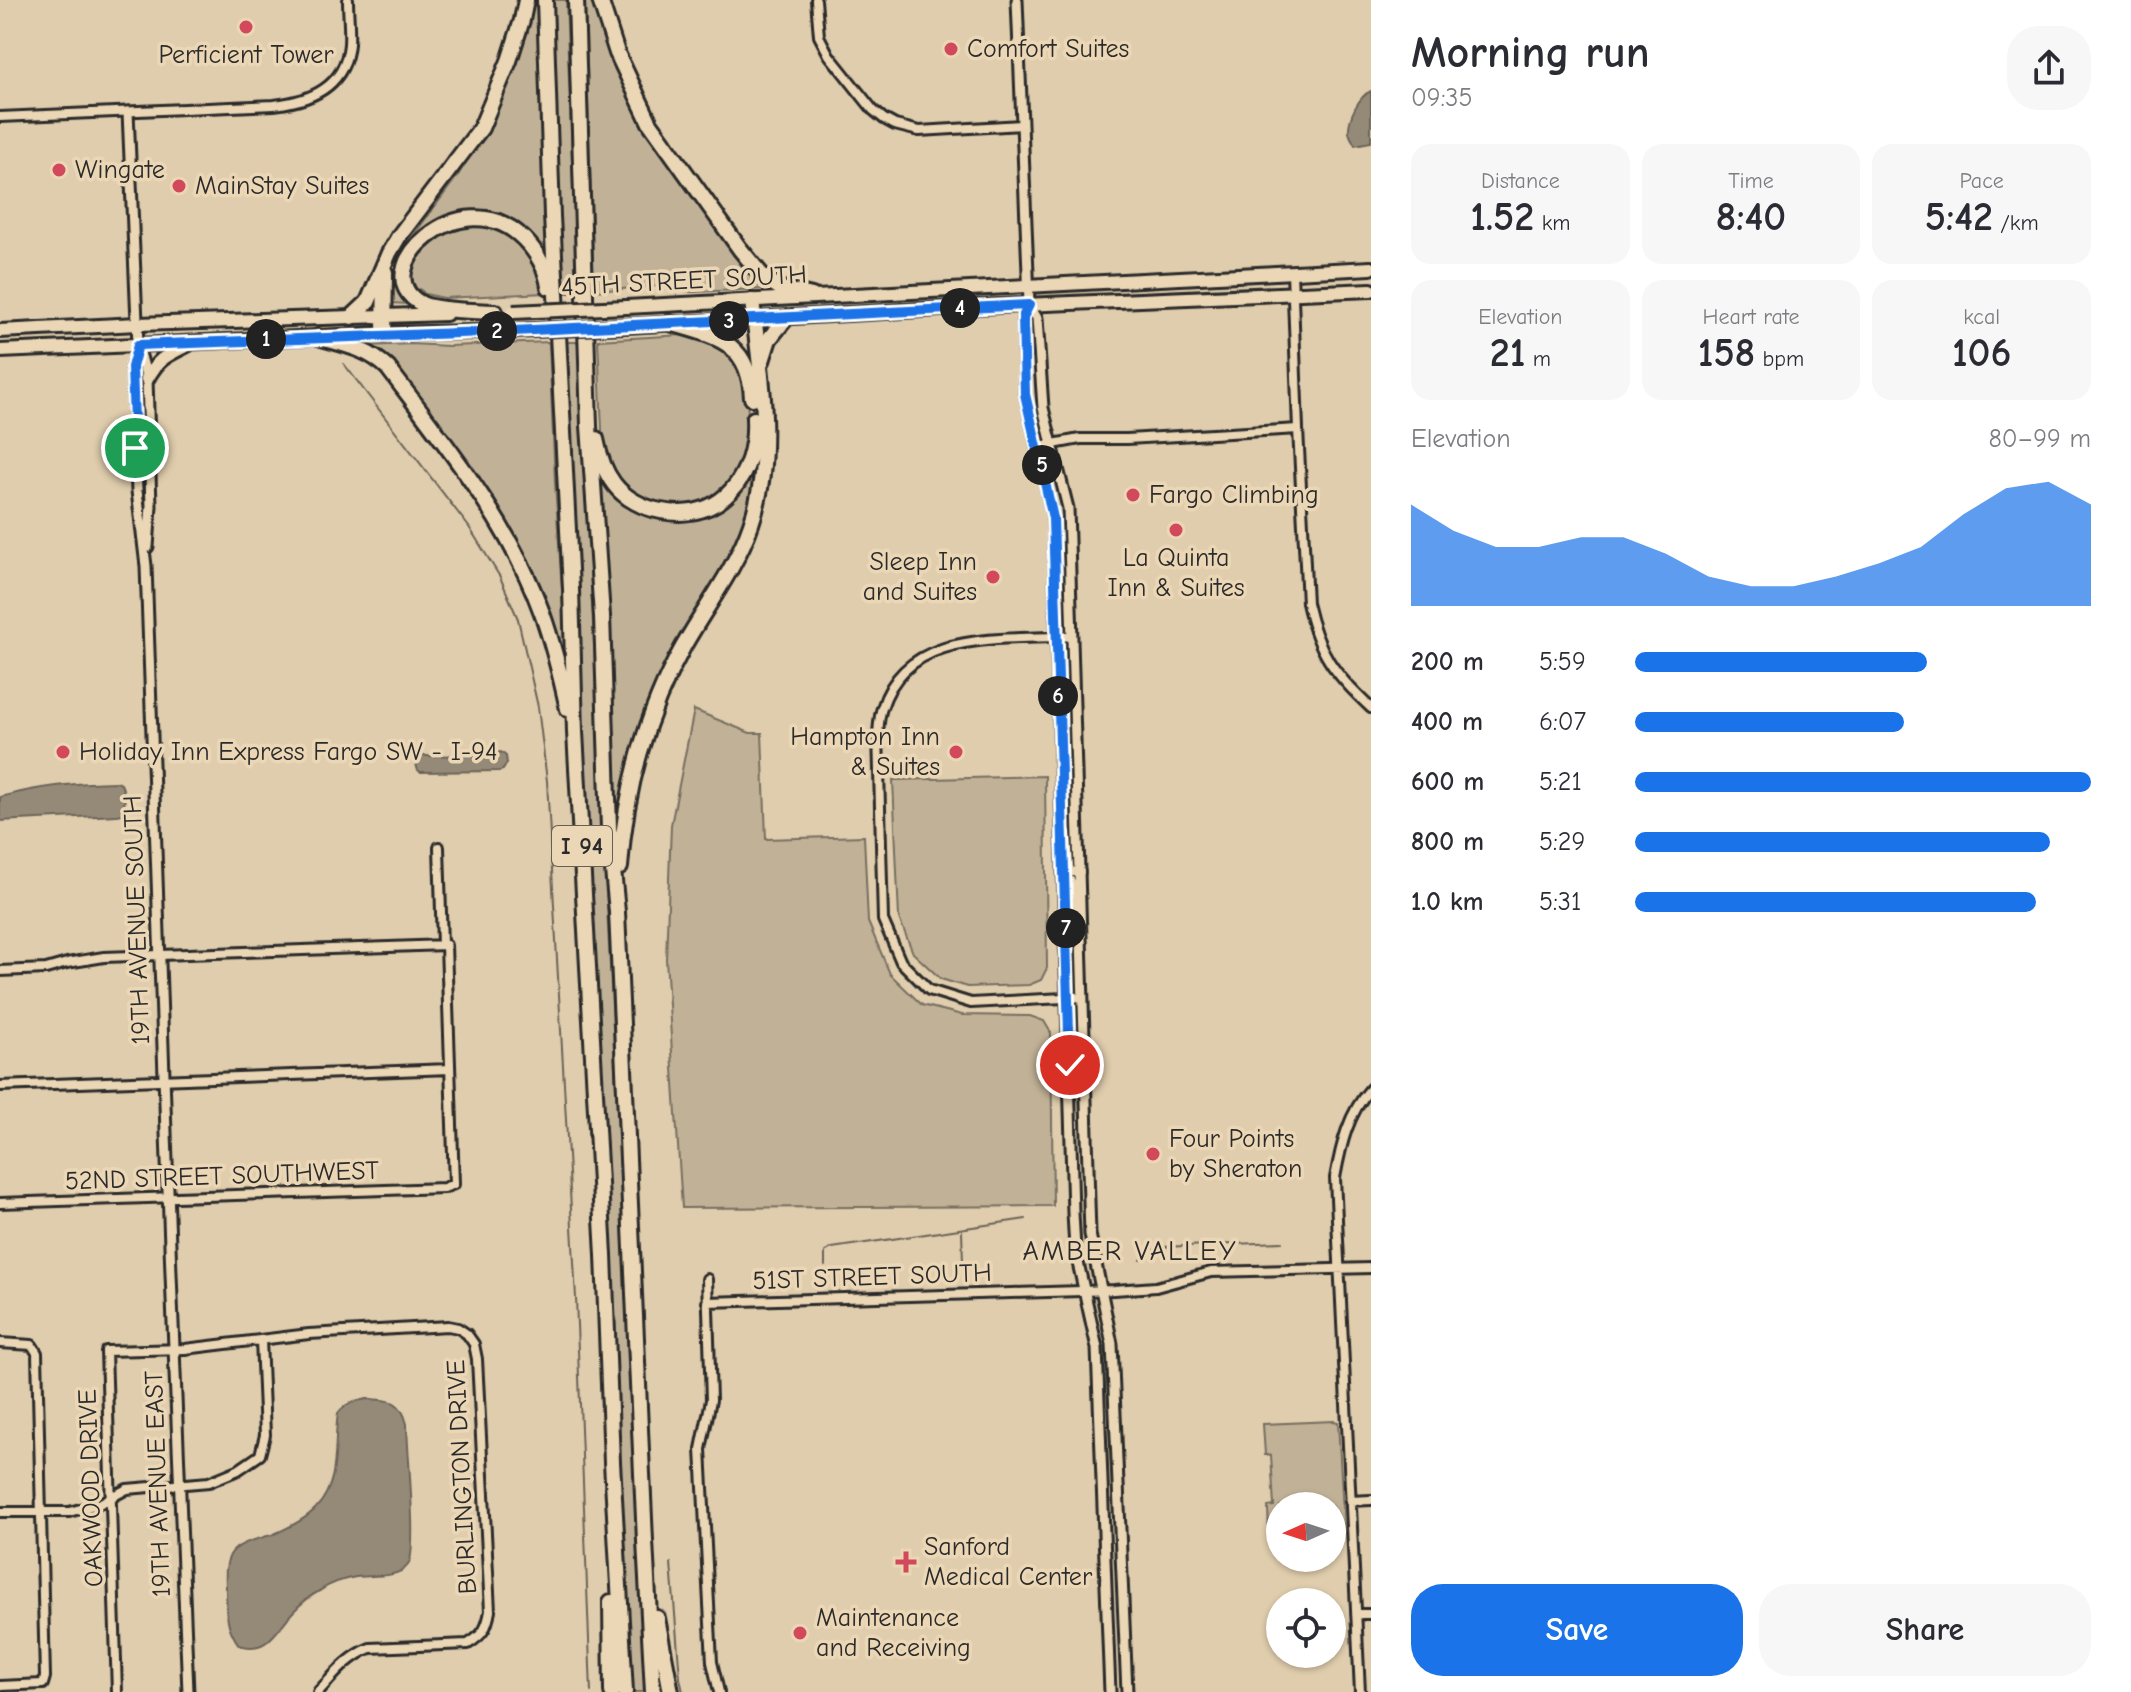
<!DOCTYPE html>
<html lang="en">
<head>
<meta charset="utf-8">
<style>
  body { margin:0; font-family:"Comic Neue",sans-serif; background:#f7f7f7; color:#2b2b33; height:100vh; display:flex; flex-direction:column; font-size:30px; white-space:nowrap }
  * { box-sizing:border-box; margin:0 }
  p { font-size:26px; color:#7c7c81 }
  .icon { flex:none; width:44px; height:44px; fill:none; stroke:currentColor; stroke-width:2; stroke-linecap:round; stroke-linejoin:round }
  .map { position:relative; flex:1; overflow:hidden }
  .panel { display:flex; flex-direction:column; background:#fff; width:760px }
  .panel>* { flex:none }
  .needle { width:52px; rotate:267deg }
  .controls { position:absolute; left:1266px; top:1492px; display:grid; gap:16px }
  .controls a { display:grid; place-items:center; width:80px; height:80px; border-radius:50%; background:#fff; box-shadow:0 2px 6px #0004; font-size:40px }
  .pin { position:absolute; display:grid; place-items:center; width:68px; height:68px; color:#fff; margin:-34px; border:4px solid #fff; border-radius:50%; box-shadow:0 2px 8px #0007 }
  .km { position:absolute; width:40px; height:40px; margin:-20px; border-radius:50%; background:#222; color:#fff; font-size:22px; line-height:40px; text-align:center }
  .round { display:grid; place-items:center; flex:none; width:84px; height:84px; border-radius:32px; background:#f7f7f7 }
  .summary { display:flex; align-items:center; justify-content:space-between; height:136px; padding:0 40px }
  h1 { font-size:44px; font-weight:800; line-height:60px }
  .stats { display:grid; grid-template-columns:repeat(3,1fr); gap:12px; height:136px; padding:8px 40px }
  .stats div { display:grid; align-content:center; border-radius:20px; background:#f7f7f7; text-align:center }
  .stats b { font-size:40px; font-weight:800 }
  .stats small { font-size:22px; font-weight:400 }
  .stats p { font-size:22px }
  .chart { height:224px; padding:16px 40px }
  .chart p { display:flex; justify-content:space-between }
  .chart svg { width:100%; height:144px; margin-top:8px; fill:#1a73e8; opacity:.7 }
  .button { display:flex; gap:16px; margin-top:auto; padding:16px 40px }
  .button a { flex:1; height:92px; border-radius:32px; background:#1a73e8; color:#fff; font-size:32px; font-weight:800; line-height:92px; text-align:center }
  .button a+a { background:#f7f7f7; color:#2b2b33 }
  ul { padding:0 40px; list-style:none; font-size:26px }
  li { display:grid; grid-template-columns:128px 96px 1fr; align-items:center; height:60px }
  li i { height:20px; border-radius:10px; background:#1a73e8 }
  main { display:flex; flex:1; min-height:0 }
  .map>svg:first-child { display:block }
  .green { fill:#c1b297; stroke:#766e61; stroke-width:2 }
  .water { fill:#958a78; stroke:#6b6459; stroke-width:2 }
  .lines { fill:none; stroke-linecap:round; stroke-linejoin:round }
  .stream { stroke:#6b6459; stroke-width:2 }
  .minor-casing { stroke:#2b2b2b; stroke-width:14 }
  .tertiary-casing { stroke:#2b2b2b; stroke-width:15 }
  .primary-casing { stroke:#2b2b2b; stroke-width:18 }
  .motorway-casing { stroke:#2b2b2b; stroke-width:20 }
  .minor { stroke:#ebd7b5; stroke-width:8 }
  .tertiary { stroke:#ebd7b5; stroke-width:9 }
  .primary { stroke:#ebd7b5; stroke-width:12 }
  .motorway { stroke:#ebd7b5; stroke-width:14 }
  .primary-bridge-casing { stroke:#2b2b2b; stroke-width:18; stroke-linecap:butt }
  .primary-bridge { stroke:#ebd7b5; stroke-width:12 }
  .route-casing { stroke:#fff; stroke-width:16 }
  .route { stroke:#1a73e8; stroke-width:10 }
  .poi-dot { fill:#d1495b; stroke:#ebd7b5; stroke-width:3 }
  .labels { text-anchor:middle; dominant-baseline:central; stroke-width:7; stroke-linejoin:round; paint-order:stroke }
  .shield { fill:#ebd7b5; stroke:#655f54; stroke-width:2 }
  .shield-label { font-size:24px; font-weight:bold; fill:#2b2b2b }
  .poi-label { font-size:26px; fill:#2b2b2b; stroke:#ebd7b5; text-anchor:start }
  .street-label { font-size:26px; fill:#2b2b2b; stroke:#ebd7b5 }
  .neighbourhood-label { font-size:28px; letter-spacing:2px; fill:#2b2b2b; stroke:#ebd7b5 }
</style>
</head>
<body>
<main>
<div class="map">
<svg width="1371" height="1692" viewBox="0 0 1371 1692">
  <rect width="100%" height="100%" fill="#e0cdad"/>
  <filter id="ink" filterUnits="userSpaceOnUse"><feTurbulence type="fractalNoise" baseFrequency=".0125" numOctaves="2"/><feDisplacementMap in="SourceGraphic" scale="16" xChannelSelector="R" yChannelSelector="G"/><feConvolveMatrix kernelMatrix="1 2 1 2 8 2 1 2 1" color-interpolation-filters="sRGB"/></filter>
  <g filter="url(#ink)">
    <path class="green" d="M 532,0 L 539,0 L 547,252 L 542,253 L 469,213 C 440,217 428,228 408,249 L 410,300 L 407,304 L 391,303 C 390,283 394,267 404,248 L 459,174 L 475,147 Z
      M 552,0 L 566,0 L 577,293 L 561,293 Z
      M 585,0 L 595,0 L 617,64 L 764,286 L 763,289 L 692,292 L 661,286 L 594,291 Z
      M 462,224 L 493,226 L 527,248 L 541,276 L 545,293 L 444,298 L 425,294 L 420,289 L 416,292 C 409,280 408,262 418,250 C 424,243 453,229 462,224 Z
      M 683,335 L 698,336 L 724,345 L 746,379 L 749,434 L 748,451 L 732,483 L 710,499 L 686,509 L 648,504 L 620,485 L 603,452 L 598,340 Z
      M 549,342 L 555,483 L 567,667 L 562,668 L 514,542 L 365,346 L 411,344 L 449,346 Z
      M 564,342 L 579,342 L 646,1692 L 631,1692 Z
      M 754,462 L 759,464 L 750,509 L 730,559 L 702,605 L 623,809 L 616,811 L 600,480 L 605,479 C 636,518 644,516 692,517 Z
      M 694,710 L 750,733 L 762,733 L 766,839 L 864,836 L 868,922 L 890,974 L 922,1005 L 962,1015 L 1030,1016 L 1044,1021 L 1051,1033 L 1053,1206 L 682,1208 L 666,959 L 671,825 Z
      M 1045,776 L 1047,968 L 1041,980 L 1029,985 L 967,987 L 941,979 L 913,953 L 899,918 L 893,780 Z
      M 1334,1421 L 1338,1422 L 1344,1531 L 1332,1533 L 1332,1506 L 1280,1506 L 1280,1535 L 1269,1534 L 1268,1507 L 1274,1506 L 1271,1455 L 1265,1455 L 1263,1424 Z"/>
    <path class="water" d="M 1371,91 L 1371,142 L 1355,145 C 1353,141 1350,137 1349,132 C 1348,118 1359,96 1371,91 Z
      M 501,752 L 506,756 L 507,763 L 503,770 L 500,771 L 420,772 C 415,768 416,760 419,755 L 422,754 L 426,756 L 484,755 Z
      M 117,782 L 121,784 C 125,792 126,805 122,814 L 117,815 L 0,821 L 0,797 C 41,786 74,783 117,782 Z
      M 367,1399 C 390,1400 401,1399 407,1424 C 407,1448 418,1552 408,1565 C 398,1579 371,1575 356,1577 C 344,1579 331,1583 321,1590 C 310,1596 300,1604 292,1613 C 276,1631 267,1654 239,1645 C 225,1625 227,1614 226,1592 C 226,1579 224,1566 230,1555 C 237,1542 260,1539 274,1534 C 288,1528 306,1519 316,1508 C 341,1482 333,1445 338,1413 C 346,1403 354,1401 367,1399 Z"/>
    <g class="lines">
      <path class="stream" d="M 344,364 L 469,527 L 500,577 L 518,619 L 538,707 L 547,781 L 576,1298 L 591,1692
        M 962,1231 L 963,1262
        M 1141,1260 L 1152,1250 L 1162,1247 L 1282,1242
        M 825,1266 L 825,1252 L 832,1248 L 1026,1219
        M 671,1563 L 680,1678 L 683,1692"/>
      <g class="minor-casing">
        <path id="minor" d="M 816,0 L 819,36 L 829,55 L 873,110 L 884,119 L 895,125 L 919,131 L 1022,125
          M 0,117 L 274,105 C 311,101 345,87 349,44 C 350,30 348,14 348,0
          M 1292,272 L 1298,429 L 1307,603 C 1318,652 1334,674 1371,708
          M 1037,447 L 1080,439 L 1127,439 L 1298,429
          M 1072,636 C 1006,641 907,627 882,708 C 879,716 879,725 878,733 L 883,920 L 901,962 L 929,990 L 971,1003 L 1083,997
          M 1063,826 L 1067,833 L 1069,867 L 1071,872 L 1080,872
          M 439,847 L 442,945
          M 1065,876 L 1071,881 L 1074,921 L 1081,933
          M 0,971 L 46,969 L 67,963 L 104,957 L 446,945 L 454,1184 L 444,1188 L 0,1203
          M 0,1086 L 450,1069
          M 707,1279 L 711,1400 L 701,1449 L 712,1662 L 719,1692
          M 707,1302 L 1114,1290 L 1156,1287 L 1211,1272 L 1371,1268
          M 0,1343 L 32,1345 L 37,1353 L 45,1677 L 43,1684 L 0,1686
          M 1350,1501 L 1371,1500
          M 0,1512 L 69,1512 L 99,1504 L 127,1489 L 209,1482 L 238,1470 L 260,1455 L 265,1435 L 261,1340
          M 1356,1614 L 1371,1614
          M 117,1692 L 106,1351 L 185,1349 L 309,1334 L 448,1326 L 458,1328 L 467,1334 L 474,1344 L 477,1359 L 490,1611 C 487,1628 483,1635 468,1644 L 370,1648 C 348,1657 334,1675 318,1692
          M 1360,1692 L 1335,1178 C 1341,1145 1348,1113 1371,1088"/>
      </g>
      <g class="tertiary-casing">
        <path id="tertiary" d="M 1017,0 L 1028,273 L 1029,305 L 1023,317 L 1025,394 L 1053,518 L 1073,1213 L 1075,1249 L 1097,1348 L 1110,1692
          M 128,112 L 138,345 L 147,379 L 151,506 L 148,547
          M 1029,305 L 1037,318 L 1043,408 L 1068,508 L 1090,1234 L 1112,1344 L 1127,1692
          M 138,345 L 132,367 L 137,491 L 146,566 L 171,1274 L 188,1692"/>
      </g>
      <g class="primary-casing">
        <path id="primary" d="M 626,307 L 1371,268
          M 626,326 L 977,307 L 1371,290
          M 0,331 L 138,324 L 446,314
          M 0,351 L 384,334 L 513,331
          M 147,379 C 160,356 167,356 189,344"/>
      </g>
      <g class="motorway-casing">
        <path id="motorway" d="M 545,0 L 552,216 L 571,589 L 575,732 L 604,1255 L 612,1462 L 625,1692
          M 576,0 L 589,426 L 602,616 L 609,828 L 617,912 L 645,1541 L 653,1692
          M 600,0 L 617,53 L 650,123 L 740,249 L 764,278 L 782,289 L 812,296
          M 495,312 C 478,311 437,311 422,304 C 362,274 461,176 524,239 C 537,252 547,270 549,287
          M 352,317 L 368,302 L 389,253 L 399,236 L 481,128 L 509,61 L 522,20 L 526,0
          M 670,323 C 717,337 749,341 752,398
          M 384,334 L 385,272
          M 318,337 C 345,345 367,348 388,368 C 446,445 509,522 542,613 C 553,644 561,677 568,709
          M 762,361 L 769,339 L 786,318
          M 596,439 C 599,455 604,471 614,484 C 625,499 644,508 661,511 C 722,523 757,475 754,419
          M 620,867 C 625,791 646,713 683,647 C 706,606 736,568 751,524 C 775,455 761,371 752,301
          M 611,1602 L 612,1692
          M 657,1618 L 671,1692"/>
      </g>
      <use href="#minor" class="minor"/>
      <use href="#tertiary" class="tertiary"/>
      <use href="#primary" class="primary"/>
      <use href="#motorway" class="motorway"/>
      <g class="primary-bridge-casing">
        <path id="primary-bridge" d="M 513,312 L 626,307
          M 513,331 L 626,326"/>
      </g>
      <use href="#primary-bridge" class="primary-bridge"/>
    </g>
  </g>
  <g class="lines" filter="url(#ink)">
    <g class="route-casing">
      <path id="route" d="M 135,448 L 132,367 L 138,345 L 513,331 L 1029,305 L 1023,317 L 1025,394 L 1053,518 L 1070,1065"/>
    </g>
    <use href="#route" class="route"/>
  </g>
  <g class="poi-dot">
    <circle cx="246" cy="27" r="8"/>
    <circle cx="951" cy="49" r="8"/>
    <circle cx="59" cy="170" r="8"/>
    <circle cx="179" cy="186" r="8"/>
    <circle cx="1133" cy="495" r="8"/>
    <circle cx="1176" cy="530" r="8"/>
    <circle cx="993" cy="577" r="8"/>
    <circle cx="63" cy="752" r="8"/>
    <circle cx="956" cy="752" r="8"/>
    <circle cx="1153" cy="1154" r="8"/>
    <path d="M902 1550h8v8h8v8h-8v8h-8v-8h-8v-8h8z"/>
    <circle cx="800" cy="1633" r="8"/>
  </g>
  <g class="labels">
    <rect class="shield" x="552" y="826" width="60" height="40" rx="6"/>
    <g class="shield-label">
      <text x="582" y="846">I 94</text>
    </g>
    <g class="poi-label">
      <text x="967" y="49">Comfort Suites</text>
      <text x="246" y="55" text-anchor="middle">Perficient Tower</text>
      <text x="75" y="170">Wingate</text>
      <text x="195" y="186">MainStay Suites</text>
      <text x="1149" y="495">Fargo Climbing</text>
      <text x="1176" y="558" text-anchor="middle">La Quinta<tspan x="1176" dy="30">Inn &amp; Suites</tspan></text>
      <text x="977" y="562" text-anchor="end">Sleep Inn<tspan x="977" dy="30">and Suites</tspan></text>
      <text x="940" y="737" text-anchor="end">Hampton Inn<tspan x="940" dy="30">&amp; Suites</tspan></text>
      <text x="79" y="752">Holiday Inn Express Fargo SW - I-94</text>
      <text x="1169" y="1139">Four Points<tspan x="1169" dy="30">by Sheraton</tspan></text>
      <text x="924" y="1547">Sanford<tspan x="924" dy="30">Medical Center</tspan></text>
      <text x="816" y="1618">Maintenance<tspan x="816" dy="30">and Receiving</tspan></text>
    </g>
    <g class="street-label">
      <text transform="translate(684 281) rotate(-3)">45TH STREET SOUTH</text>
      <text transform="translate(137 920) rotate(-92)">19TH AVENUE SOUTH</text>
      <text transform="translate(222 1176) rotate(-2)">52ND STREET SOUTHWEST</text>
      <text transform="translate(872 1277) rotate(-2)">51ST STREET SOUTH</text>
      <text transform="translate(462 1477) rotate(-93)">BURLINGTON DRIVE</text>
      <text transform="translate(158 1484) rotate(-92)">19TH AVENUE EAST</text>
      <text transform="translate(91 1488) rotate(-92)">OAKWOOD DRIVE</text>
    </g>
    <g class="neighbourhood-label">
      <text x="1130" y="1251">AMBER VALLEY</text>
    </g>
  </g>
</svg>
<div class="controls">
<a><svg class="needle" viewBox="-14 -14 28 28"><path d="M0-13l5 13h-10z" fill="#e53935"/><path d="M0 13l5-13h-10z" fill="#7c7c81"/></svg></a>
<a><svg class="icon" aria-label="locate" viewBox="0 0 24 24"><circle cx="12" cy="12" r="6"/><path d="M12 2v4M12 18v4M2 12h4M18 12h4"/></svg></a>
</div>
<div class="pin" style="left:135px;top:448px;background:#1e9e55"><svg class="icon" aria-label="arrive" viewBox="0 0 24 24"><path d="M6 21V4h12l-3 4 3 4H6"/></svg></div>
<div class="pin" style="left:1070px;top:1065px;background:#d93025"><svg class="icon" aria-label="check" viewBox="0 0 24 24"><path d="M5 12l5 5 9-10"/></svg></div>
<b class="km" style="left:266px;top:339px">1</b>
<b class="km" style="left:497px;top:331px">2</b>
<b class="km" style="left:729px;top:321px">3</b>
<b class="km" style="left:960px;top:308px">4</b>
<b class="km" style="left:1042px;top:465px">5</b>
<b class="km" style="left:1058px;top:696px">6</b>
<b class="km" style="left:1066px;top:928px">7</b>
</div>
<section class="panel">
<div class="summary"><div><h1>Morning run</h1><p>09:35</p></div><a class="round"><svg class="icon" aria-label="share" viewBox="0 0 24 24"><path d="M12 15V3M7 8l5-5 5 5M5 13v7h14v-7"/></svg></a></div>
<div class="stats">
<div><p>Distance</p><b>1.52<small> km</small></b></div>
<div><p>Time</p><b>8:40</b></div>
<div><p>Pace</p><b>5:42<small> /km</small></b></div>
</div>
<div class="stats">
<div><p>Elevation</p><b>21<small> m</small></b></div>
<div><p>Heart rate</p><b>158<small> bpm</small></b></div>
<div><p>kcal</p><b>106</b></div>
</div>
<div class="chart"><p><span>Elevation</span>80–99 m</p>
<svg viewBox="0 0 160 44" preserveAspectRatio="none"><path d="M0 44V13L10 21L20 26L30 26L40 23L50 23L60 28L70 35L80 38L90 38L100 35L110 31L120 26L130 16L140 8L150 6L160 13V44z"/></svg>
</div>
<ul>
<li><b>200 m</b>5:59<i style="width:64%"></i></li>
<li><b>400 m</b>6:07<i style="width:59%"></i></li>
<li><b>600 m</b>5:21<i style="width:100%"></i></li>
<li><b>800 m</b>5:29<i style="width:91%"></i></li>
<li><b>1.0 km</b>5:31<i style="width:88%"></i></li>
</ul>
<div class="button"><a>Save</a><a>Share</a></div>
</section>
</main>
</body>
</html>
